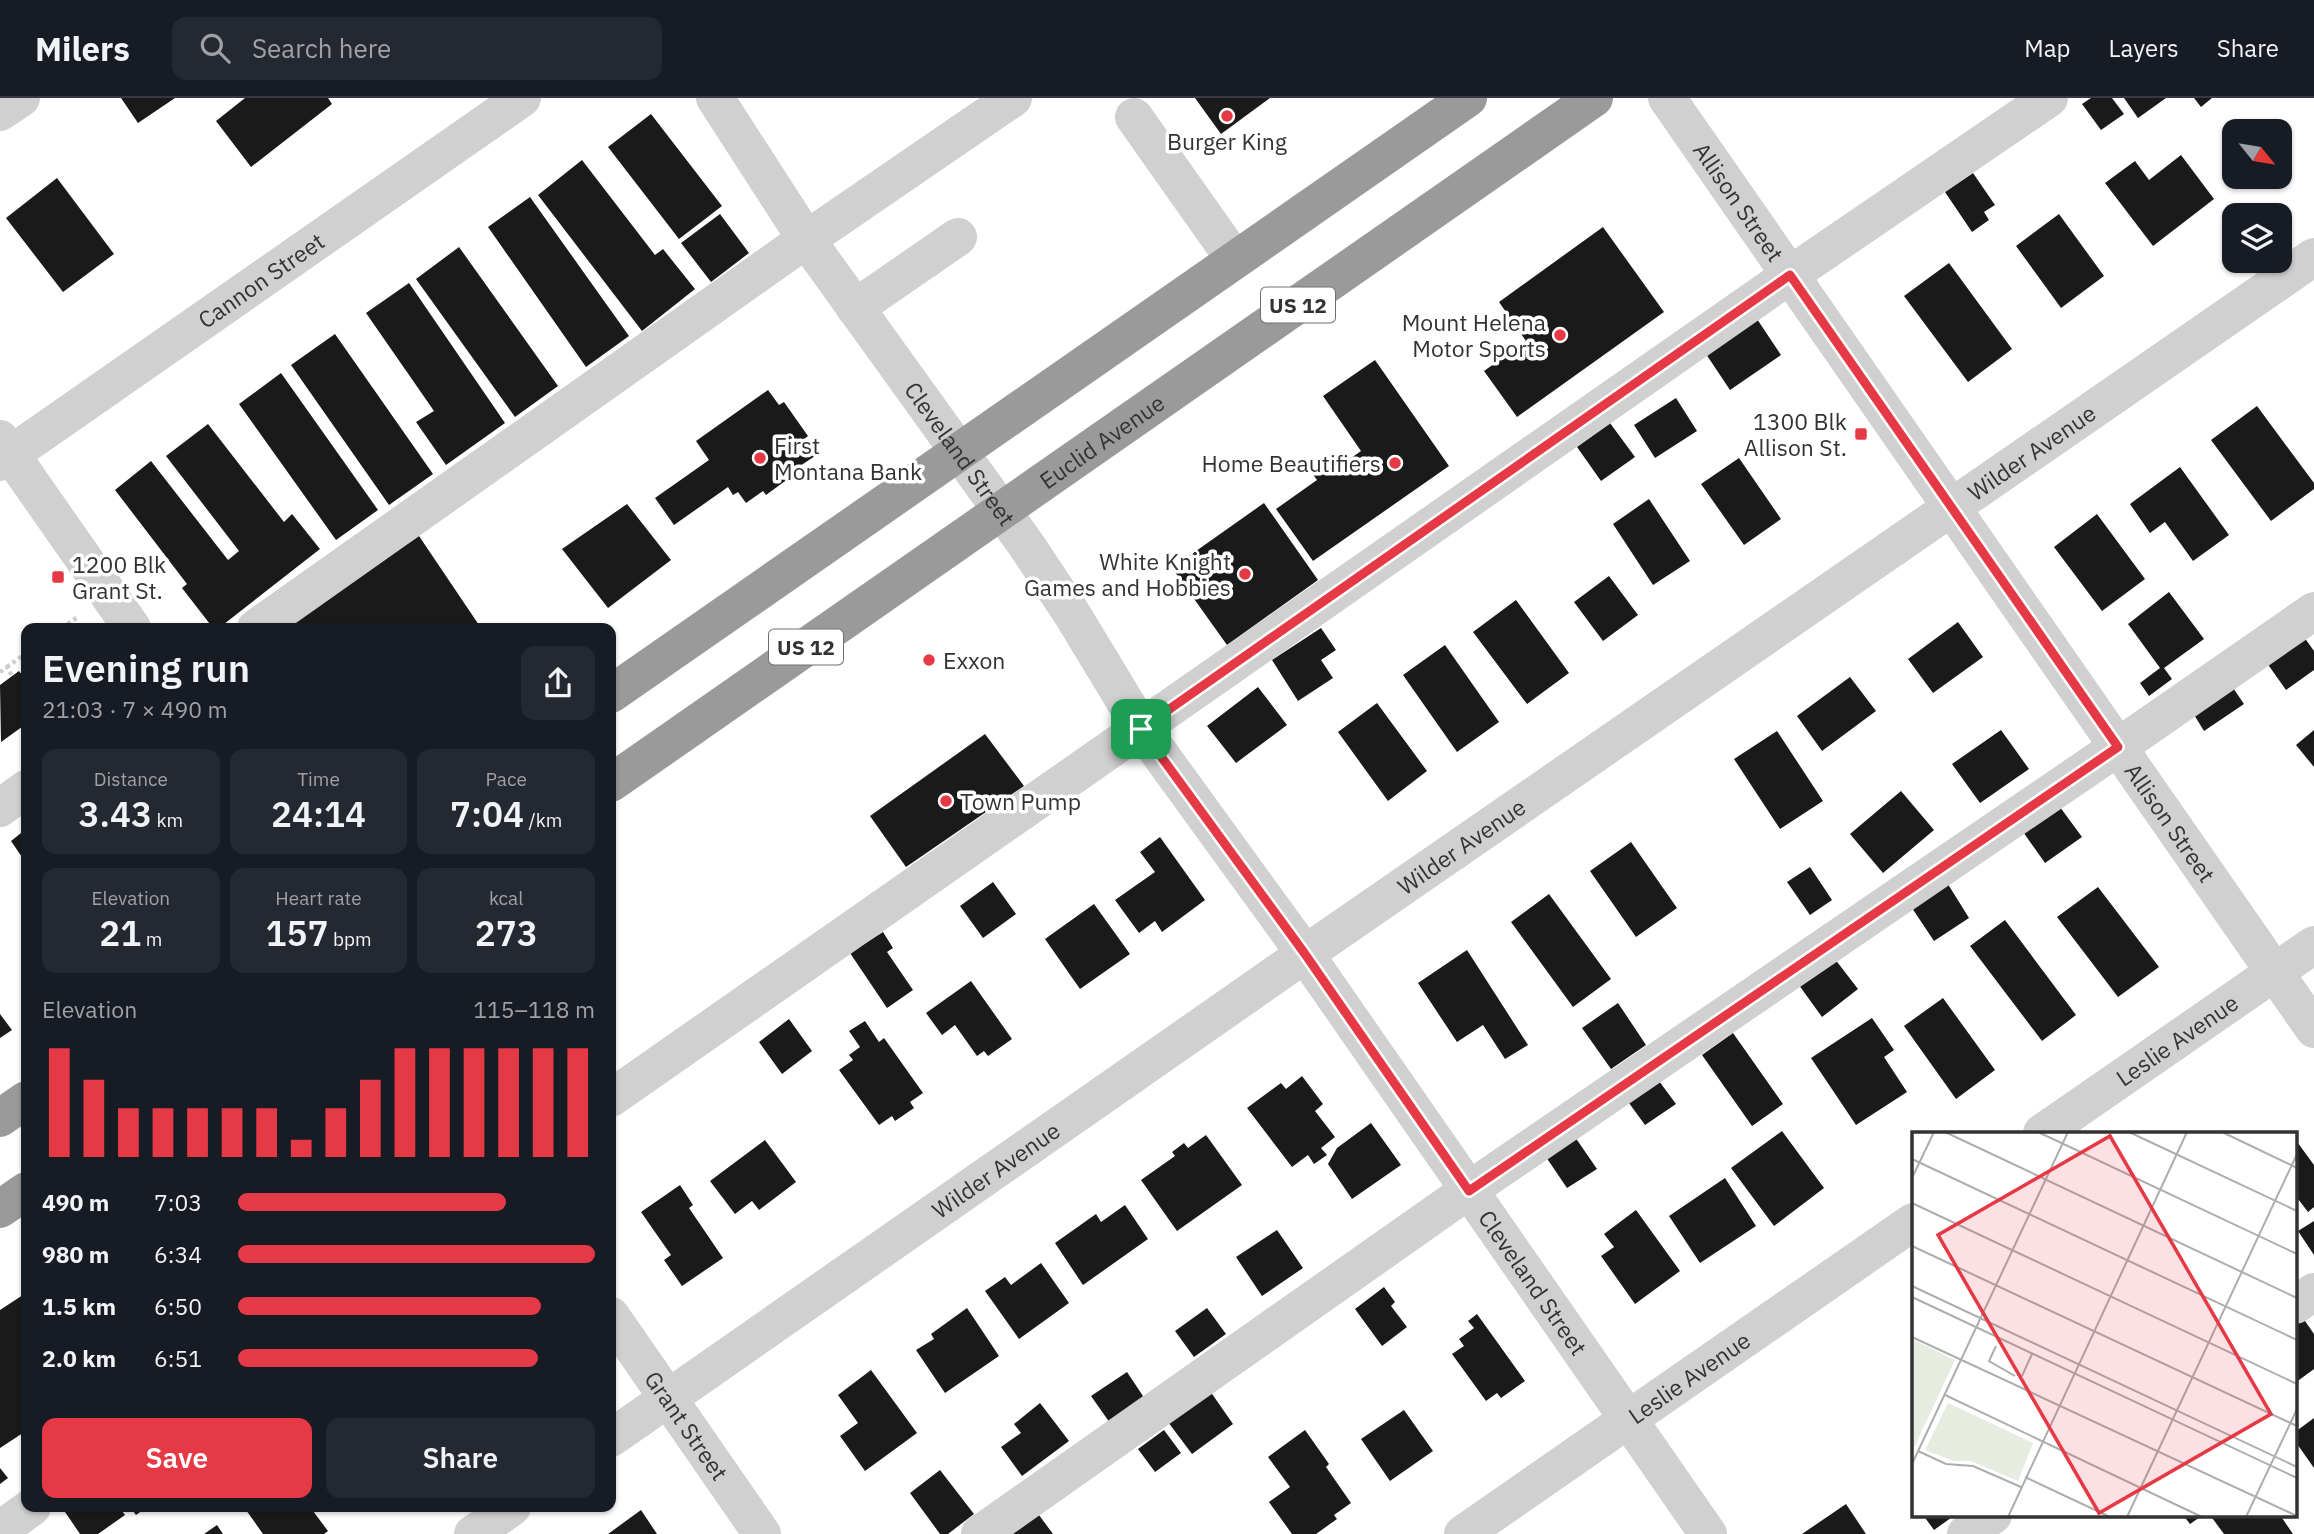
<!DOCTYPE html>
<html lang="en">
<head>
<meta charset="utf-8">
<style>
  body { margin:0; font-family:"IBM Plex Sans",sans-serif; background:#242831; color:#f1f3f6; height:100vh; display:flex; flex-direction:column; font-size:26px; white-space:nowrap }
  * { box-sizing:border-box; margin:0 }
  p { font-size:23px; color:#9ea1a6 }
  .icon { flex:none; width:38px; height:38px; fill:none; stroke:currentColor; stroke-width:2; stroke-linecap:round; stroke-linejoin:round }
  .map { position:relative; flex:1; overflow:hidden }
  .details { position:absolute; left:21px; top:525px; width:595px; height:889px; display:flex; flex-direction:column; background:#171b24; border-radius:14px; box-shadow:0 2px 5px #0004 }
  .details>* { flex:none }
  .needle { width:46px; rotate:120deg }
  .controls { position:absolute; left:2222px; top:21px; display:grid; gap:14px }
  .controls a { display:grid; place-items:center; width:70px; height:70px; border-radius:14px; background:#171b24; box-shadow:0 2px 5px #0004; font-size:35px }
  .pin { position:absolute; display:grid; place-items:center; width:60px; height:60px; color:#fff; margin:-30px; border-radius:14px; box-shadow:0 4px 10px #0006 }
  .round { display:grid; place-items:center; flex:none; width:74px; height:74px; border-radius:14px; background:#242831 }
  .head { display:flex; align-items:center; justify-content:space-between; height:119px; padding:0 21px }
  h1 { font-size:38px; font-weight:600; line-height:52px }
  .figures { display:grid; grid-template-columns:repeat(3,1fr); gap:10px; height:119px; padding:7px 21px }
  .figures div { display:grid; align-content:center; border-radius:14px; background:#242831; text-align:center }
  .figures b { font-size:35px; font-weight:600 }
  .figures small { font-size:19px; font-weight:400 }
  .figures p { font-size:19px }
  .chart { height:196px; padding:14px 21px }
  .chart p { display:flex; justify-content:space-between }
  .chart svg { width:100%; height:126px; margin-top:7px; stroke:#e63946; stroke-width:6 }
  .button { display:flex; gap:14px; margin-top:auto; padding:14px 21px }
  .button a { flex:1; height:80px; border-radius:14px; background:#e63946; color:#fff; font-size:28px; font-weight:600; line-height:80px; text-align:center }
  .button a+a { background:#242831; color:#f1f3f6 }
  ul { padding:0 21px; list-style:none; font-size:23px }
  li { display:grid; grid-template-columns:112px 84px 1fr; align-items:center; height:52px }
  li i { height:18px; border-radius:9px; background:#e63946 }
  header { display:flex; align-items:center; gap:42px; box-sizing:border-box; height:98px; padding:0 35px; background:#171b24; border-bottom:2px solid #363941 }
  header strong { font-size:33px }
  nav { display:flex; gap:38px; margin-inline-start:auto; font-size:24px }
  .search { width:490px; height:63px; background:#242831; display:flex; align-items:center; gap:18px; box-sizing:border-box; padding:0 24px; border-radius:14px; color:#9ea1a6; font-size:26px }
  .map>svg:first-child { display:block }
  .building { fill:#1a1a1a }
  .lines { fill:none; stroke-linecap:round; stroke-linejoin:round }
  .path { stroke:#cdcdcd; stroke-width:4.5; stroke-dasharray:3.5 3.5; stroke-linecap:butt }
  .minor { stroke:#d0d0d0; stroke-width:38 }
  .highway { stroke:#9a9a9a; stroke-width:38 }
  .route-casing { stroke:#fff; stroke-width:14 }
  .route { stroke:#e63946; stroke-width:9 }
  .poi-dot { fill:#e63946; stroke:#fff; stroke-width:2.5 }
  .labels { text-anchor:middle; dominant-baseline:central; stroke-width:7; stroke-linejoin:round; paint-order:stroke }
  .shield { fill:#fff; stroke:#707070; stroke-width:2 }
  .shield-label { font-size:21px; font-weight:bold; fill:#333 }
  .poi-label { font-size:23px; fill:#333; stroke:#fff; text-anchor:end }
  .street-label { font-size:23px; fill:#333; stroke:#fff }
  .inset-road { fill:none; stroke:#adadad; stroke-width:2 }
  .view { fill:#e63946; fill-opacity:0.15; stroke:#e63946; stroke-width:3.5 }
  .inset-edge { fill:none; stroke:#333; stroke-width:3.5 }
</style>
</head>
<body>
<header>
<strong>Milers</strong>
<div class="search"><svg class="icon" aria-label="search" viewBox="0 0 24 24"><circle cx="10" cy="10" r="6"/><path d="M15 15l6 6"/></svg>Search here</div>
<nav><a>Map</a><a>Layers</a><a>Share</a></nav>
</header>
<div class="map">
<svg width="2314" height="1436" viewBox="0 0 2314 1436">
  <rect width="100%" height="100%" fill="#fff"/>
  <path class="building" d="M 121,0 L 175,0 L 138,25 Z
    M 245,0 L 328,0 L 332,6 L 251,69 L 216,23 Z
    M 1195,0 L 1270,0 L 1221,36 Z
    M 2091,0 L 2112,0 L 2124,16 L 2101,32 L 2082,6 Z
    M 2124,0 L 2166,0 L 2138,20 Z
    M 2194,0 L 2212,0 L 2201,9 Z
    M 651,16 L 722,108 L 679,141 L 608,49 Z
    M 2181,57 L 2214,101 L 2153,148 L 2105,85 L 2135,63 L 2149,82 Z
    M 582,62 L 655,157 L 663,151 L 695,191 L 642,233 L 538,97 Z
    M 1973,75 L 1995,107 L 1984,114 L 1989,122 L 1972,134 L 1945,94 Z
    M 57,80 L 114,156 L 63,194 L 6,120 Z
    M 530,99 L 629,238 L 586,269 L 488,129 Z
    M 720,116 L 749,155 L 711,184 L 681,145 Z
    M 2059,116 L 2104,178 L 2061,210 L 2016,148 Z
    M 1603,129 L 1664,214 L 1517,319 L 1484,273 L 1526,243 L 1499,204 Z
    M 459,149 L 558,288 L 515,319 L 416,181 Z
    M 1949,165 L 2012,251 L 1968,284 L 1904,198 Z
    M 409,185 L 505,325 L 446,367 L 416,324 L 434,313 L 366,215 Z
    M 1757,221 L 1781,257 L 1730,292 L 1706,256 Z
    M 335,236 L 433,376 L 389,407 L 291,267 Z
    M 1375,262 L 1449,368 L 1313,463 L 1276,411 L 1317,382 L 1312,375 L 1331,361 L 1337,370 L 1361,353 L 1323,298 Z
    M 281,275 L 378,412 L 336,442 L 239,306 Z
    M 768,292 L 779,307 L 784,304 L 808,338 L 803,342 L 815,358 L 794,372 L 796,375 L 766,397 L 763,393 L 746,405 L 738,394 L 733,397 L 728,389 L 674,427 L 655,400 L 709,362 L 696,343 Z
    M 1676,300 L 1697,333 L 1655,360 L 1634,327 Z
    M 2257,308 L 2314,385 L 2314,391 L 2271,423 L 2211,342 Z
    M 1610,325 L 1635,359 L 1601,383 L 1577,349 Z
    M 208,326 L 284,424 L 292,416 L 320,451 L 219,530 L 213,530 L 182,490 L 187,486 L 115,392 L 151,363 L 228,462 L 239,453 L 166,358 Z
    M 1739,360 L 1781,421 L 1744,447 L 1701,386 Z
    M 2180,369 L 2229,437 L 2193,463 L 2165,424 L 2150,435 L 2130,406 Z
    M 1649,401 L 1690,463 L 1653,487 L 1613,426 Z
    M 1264,405 L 1318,482 L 1227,547 L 1172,470 Z
    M 627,406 L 671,462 L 608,510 L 562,451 Z
    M 2097,416 L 2145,481 L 2102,513 L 2054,449 Z
    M 419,438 L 481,530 L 284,530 Z
    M 1609,478 L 1638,517 L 1603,543 L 1574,504 Z
    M 2169,494 L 2204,541 L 2164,570 L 2172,581 L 2149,598 L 2140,585 L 2160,570 L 2128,526 Z
    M 1516,502 L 1569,575 L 1527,606 L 1473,534 Z
    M 1958,524 L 1983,559 L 1933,595 L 1908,561 Z
    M 1321,530 L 1336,552 L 1321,562 L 1333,580 L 1298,603 L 1272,562 Z
    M 2299,532 L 2314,553 L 2314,572 L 2286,592 L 2262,558 Z
    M 1445,547 L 1499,624 L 1457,654 L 1403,577 Z
    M 19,573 L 26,582 L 26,626 L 1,644 L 0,587 Z
    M 1850,579 L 1876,613 L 1822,653 L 1797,618 Z
    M 2227,581 L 2244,606 L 2204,633 L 2188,607 Z
    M 1258,589 L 1287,627 L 1236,665 L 1207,628 Z
    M 1377,605 L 1427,673 L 1388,703 L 1338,634 Z
    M 2001,632 L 2029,671 L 1980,705 L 1952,666 Z
    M 2314,632 L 2314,669 L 2296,647 Z
    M 1777,633 L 1823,703 L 1780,731 L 1734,661 Z
    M 985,636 L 1024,688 L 906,769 L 870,718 Z
    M 1901,693 L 1934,732 L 1883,775 L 1850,736 Z
    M 2057,705 L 2082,739 L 2045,765 L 2021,731 Z
    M 26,731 L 26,765 L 11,743 Z
    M 1160,739 L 1205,802 L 1162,834 L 1155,823 L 1139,835 L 1115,802 L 1155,774 L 1140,754 Z
    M 1631,744 L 1677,810 L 1636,839 L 1590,773 Z
    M 1810,769 L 1832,802 L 1810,817 L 1787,784 Z
    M 1946,783 L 1969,820 L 1934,843 L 1910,807 Z
    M 993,784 L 1016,816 L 983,840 L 960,808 Z
    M 2098,789 L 2159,869 L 2118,899 L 2057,819 Z
    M 1549,796 L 1611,881 L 1573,909 L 1511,824 Z
    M 1094,806 L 1130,856 L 1080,891 L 1045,841 Z
    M 2005,822 L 2076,917 L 2042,943 L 1970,848 Z
    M 883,834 L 893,850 L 887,854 L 913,892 L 887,910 L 850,855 Z
    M 1467,852 L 1528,947 L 1505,961 L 1483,927 L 1457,944 L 1418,885 Z
    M 1831,856 L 1858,891 L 1822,919 L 1796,883 Z
    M 971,883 L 1012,941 L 988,958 L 984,953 L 977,958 L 955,927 L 942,937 L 926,915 Z
    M 1943,900 L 1995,972 L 1956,1001 L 1904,928 Z
    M 1618,905 L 1646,947 L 1611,971 L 1582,930 Z
    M 0,916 L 12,932 L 0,940 Z
    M 1872,920 L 1894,952 L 1884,959 L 1907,994 L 1856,1027 L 1811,960 Z
    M 789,921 L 812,953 L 782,976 L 759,944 Z
    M 865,923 L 879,944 L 884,940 L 923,995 L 910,1004 L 914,1010 L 895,1023 L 892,1018 L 879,1027 L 839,972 L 853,962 L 849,957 L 860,949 L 849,933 Z
    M 1733,935 L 1783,1006 L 1752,1028 L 1702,957 Z
    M 1302,978 L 1323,1006 L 1315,1013 L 1335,1039 L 1321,1050 L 1327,1057 L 1314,1066 L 1308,1057 L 1292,1069 L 1247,1010 L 1281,985 L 1286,991 Z
    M 1659,983 L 1676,1006 L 1645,1027 L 1629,1005 Z
    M 1371,1025 L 1401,1067 L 1352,1101 L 1328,1066 L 1337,1050 Z
    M 1782,1033 L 1824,1090 L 1774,1128 L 1731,1070 Z
    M 1206,1037 L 1242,1087 L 1177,1133 L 1141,1082 L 1175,1058 L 1172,1054 L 1184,1045 L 1188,1050 Z
    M 1575,1039 L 1597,1071 L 1567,1090 L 1546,1059 Z
    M 2295,1041 L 2314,1067 L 2314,1109 L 2308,1114 L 2295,1097 Z
    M 765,1042 L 796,1084 L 759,1112 L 752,1103 L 735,1116 L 710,1083 Z
    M 1725,1080 L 1756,1128 L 1700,1165 L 1669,1118 Z
    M 680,1087 L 693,1107 L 689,1110 L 723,1160 L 682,1188 L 664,1162 L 671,1157 L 641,1114 Z
    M 1125,1107 L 1148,1141 L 1083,1187 L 1055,1145 L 1096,1116 L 1101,1124 Z
    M 1636,1112 L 1680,1173 L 1635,1206 L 1601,1158 L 1614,1149 L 1604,1136 Z
    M 2314,1123 L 2314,1157 L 2298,1133 Z
    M 1277,1132 L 1303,1170 L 1262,1198 L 1236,1159 Z
    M 1041,1165 L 1069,1205 L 1019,1241 L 985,1193 L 1005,1179 L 1011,1187 Z
    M 1384,1189 L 1395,1204 L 1391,1208 L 1407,1229 L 1382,1248 L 1355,1211 Z
    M 26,1195 L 26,1333 L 0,1350 L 0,1212 Z
    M 967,1210 L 999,1258 L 945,1295 L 916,1252 L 934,1241 L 931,1236 Z
    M 1207,1210 L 1226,1236 L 1194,1259 L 1175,1233 Z
    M 1477,1216 L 1525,1283 L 1501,1300 L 1497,1295 L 1486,1303 L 1452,1256 L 1464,1248 L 1459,1241 L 1474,1230 L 1468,1223 Z
    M 2303,1220 L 2314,1236 L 2314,1271 L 2295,1285 L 2295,1226 Z
    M 871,1272 L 917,1335 L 865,1373 L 840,1338 L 858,1325 L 838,1297 Z
    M 1127,1274 L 1145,1301 L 1110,1325 L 1091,1298 Z
    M 1210,1293 L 1233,1326 L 1192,1356 L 1168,1324 Z
    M 1040,1305 L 1069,1343 L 1022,1378 L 1001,1349 L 1021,1335 L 1014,1326 Z
    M 1404,1312 L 1433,1353 L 1390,1383 L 1361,1341 Z
    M 2314,1320 L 2314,1370 L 2295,1343 L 2295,1334 Z
    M 1164,1332 L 1181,1355 L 1155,1374 L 1138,1351 Z
    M 1305,1332 L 1329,1366 L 1326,1369 L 1351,1405 L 1334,1417 L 1337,1421 L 1316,1436 L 1292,1436 L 1269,1404 L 1290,1389 L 1268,1359 Z
    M 0,1370 L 8,1380 L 0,1386 Z
    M 940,1372 L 974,1416 L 948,1436 L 940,1436 L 910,1395 Z
    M 1846,1406 L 1866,1436 L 1802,1436 Z
    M 66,1409 L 119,1409 L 125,1417 L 98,1436 L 80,1436 L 63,1411 Z
    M 130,1409 L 147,1409 L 136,1417 Z
    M 250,1409 L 310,1409 L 328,1433 L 324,1436 L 263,1436 L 246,1412 Z
    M 641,1412 L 657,1436 L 608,1436 Z
    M 1036,1413 L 1053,1436 L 1004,1436 Z
    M 1923,1417 L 1955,1417 L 1934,1432 Z
    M 2183,1417 L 2203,1417 L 2190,1426 Z
    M 2210,1417 L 2280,1417 L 2293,1436 L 2224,1436 Z
    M 217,1427 L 223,1436 L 204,1436 Z"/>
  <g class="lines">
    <path class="path" d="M 62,530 L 79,518
      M 7,569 L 26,555
      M 0,574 L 7,569 L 12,578"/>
    <g class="minor">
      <path id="s1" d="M 715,0 L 806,141 L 1027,448 L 1072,516 L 1141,630 L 1305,856 L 1708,1436"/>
      <path id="s2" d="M 1667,0 L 2314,931"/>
      <path d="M 0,14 L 21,0"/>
      <path d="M 1134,19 L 1235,162"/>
      <path d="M 855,210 L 958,139"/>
      <path d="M 0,341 L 132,530"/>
      <path id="s3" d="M 0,364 L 522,0"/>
      <path d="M 256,530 L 791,152 L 1013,0"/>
      <path d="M 0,710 L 26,691"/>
      <path d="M 611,1000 L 1790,177 L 2049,0"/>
      <path id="s4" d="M 2042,1035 L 2314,847"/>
      <path d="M 2295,1207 L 2314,1194"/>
      <path id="s5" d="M 611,1218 L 762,1436"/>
      <path id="s6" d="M 611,1340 L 1305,856 L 2314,159"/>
      <path d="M 0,1432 L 32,1409"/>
      <path d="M 473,1436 L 512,1409"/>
      <path d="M 980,1436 L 1469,1092 L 2118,649 L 2314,513"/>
      <path id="s7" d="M 1463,1436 L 1913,1124"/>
      <path d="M 1966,1436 L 1993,1417"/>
    </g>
    <g class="highway">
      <path d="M 611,596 L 1468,0"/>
      <path id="s8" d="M 611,685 L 1594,0"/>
      <path d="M 0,1020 L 26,1002"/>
      <path d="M 0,1111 L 26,1093"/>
    </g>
  </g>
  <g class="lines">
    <g class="route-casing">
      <path id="route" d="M 1790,177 L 2118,649 L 1469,1093 L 1305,856 L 1141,631 Z"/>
    </g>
    <use href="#route" class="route"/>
  </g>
  <g class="poi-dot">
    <circle cx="1227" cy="18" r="7"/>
    <circle cx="1560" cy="237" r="7"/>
    <rect x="1854" y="329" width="14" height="14" rx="3.5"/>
    <circle cx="760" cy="360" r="7"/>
    <circle cx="1395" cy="365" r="7"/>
    <circle cx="1245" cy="476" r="7"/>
    <rect x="51" y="472" width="14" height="14" rx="3.5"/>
    <circle cx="929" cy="562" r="7"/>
    <circle cx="946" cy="703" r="7"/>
  </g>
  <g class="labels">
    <g class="shield">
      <rect x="1261" y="189.5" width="74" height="35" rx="5"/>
      <rect x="769" y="531.5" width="74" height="35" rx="5"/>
    </g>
    <g class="shield-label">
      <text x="1298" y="207">US 12</text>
      <text x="806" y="549">US 12</text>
    </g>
    <g class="poi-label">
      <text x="1227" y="43" text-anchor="middle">Burger King</text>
      <text x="1546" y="224">Mount Helena<tspan x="1546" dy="26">Motor Sports</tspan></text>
      <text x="1847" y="323">1300 Blk<tspan x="1847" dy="26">Allison St.</tspan></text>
      <text x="774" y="347" text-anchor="start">First<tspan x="774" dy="26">Montana Bank</tspan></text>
      <text x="1381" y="365">Home Beautifiers</text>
      <text x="1231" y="463">White Knight<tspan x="1231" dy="26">Games and Hobbies</tspan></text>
      <text x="72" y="466" text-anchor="start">1200 Blk<tspan x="72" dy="26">Grant St.</tspan></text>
      <text x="943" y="562" text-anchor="start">Exxon</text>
      <text x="960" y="703" text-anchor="start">Town Pump</text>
    </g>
    <g class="street-label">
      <text stroke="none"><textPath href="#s2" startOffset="126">Allison Street</textPath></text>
      <text stroke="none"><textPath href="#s3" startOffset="318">Cannon Street</textPath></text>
      <text stroke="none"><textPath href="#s8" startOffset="598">Euclid Avenue</textPath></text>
      <text stroke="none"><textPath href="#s6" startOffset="1729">Wilder Avenue</textPath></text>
      <text stroke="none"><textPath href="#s1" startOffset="432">Cleveland Street</textPath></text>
      <text stroke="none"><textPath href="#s2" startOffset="882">Allison Street</textPath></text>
      <text stroke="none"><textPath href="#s6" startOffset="1036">Wilder Avenue</textPath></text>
      <text stroke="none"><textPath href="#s4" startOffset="164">Leslie Avenue</textPath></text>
      <text stroke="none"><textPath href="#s6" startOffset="469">Wilder Avenue</textPath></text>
      <text stroke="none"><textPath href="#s1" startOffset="1440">Cleveland Street</textPath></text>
      <text stroke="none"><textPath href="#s7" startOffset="275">Leslie Avenue</textPath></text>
      <text stroke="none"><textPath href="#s5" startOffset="133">Grant Street</textPath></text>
    </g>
  </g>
  <g transform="translate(1912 1034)">
    <rect width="385" height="385" fill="#fff"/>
    <path d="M 0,207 L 43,228 L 0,320 ZM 36,271 L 121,311 L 106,349 L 59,329 L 42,329 L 13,318 Z" fill="#e6ecdf"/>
    <path class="inset-road" d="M 33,0 L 385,166M 126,0 L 385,122M 217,0 L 385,79M 310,0 L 385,36M 0,27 L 385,208M 0,46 L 22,0M 0,71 L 385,252M 0,114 L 385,294M 0,154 L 385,335M 0,165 L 385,346M 0,205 L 385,384M 84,214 L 77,229 L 103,244M 110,244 L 120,222M 33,263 L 290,385M 6,319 L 34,332 L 61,334 L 109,355M 0,332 L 156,0M 113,345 L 198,385M 96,385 L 275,0M 215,385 L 385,22M 334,385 L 385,277"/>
    <path class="view" d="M 198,4 L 359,282 L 187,381 L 26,103 Z"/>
    <rect width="385" height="385" class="inset-edge"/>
  </g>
</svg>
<div class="controls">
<a><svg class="needle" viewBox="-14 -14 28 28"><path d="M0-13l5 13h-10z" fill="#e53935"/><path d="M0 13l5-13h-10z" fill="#9ea1a6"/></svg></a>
<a><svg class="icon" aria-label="layers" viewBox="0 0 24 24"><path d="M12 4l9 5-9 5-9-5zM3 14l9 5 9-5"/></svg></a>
</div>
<div class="pin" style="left:1141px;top:631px;background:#1e9e55"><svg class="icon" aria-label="arrive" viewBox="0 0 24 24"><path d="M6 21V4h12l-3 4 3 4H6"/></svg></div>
<section class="details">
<div class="head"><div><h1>Evening run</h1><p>21:03 · 7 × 490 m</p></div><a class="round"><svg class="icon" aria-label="share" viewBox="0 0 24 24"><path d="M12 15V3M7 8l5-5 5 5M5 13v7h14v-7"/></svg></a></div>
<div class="figures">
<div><p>Distance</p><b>3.43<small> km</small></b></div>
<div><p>Time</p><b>24:14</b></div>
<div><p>Pace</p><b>7:04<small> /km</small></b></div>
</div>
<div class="figures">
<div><p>Elevation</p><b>21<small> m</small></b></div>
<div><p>Heart rate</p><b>157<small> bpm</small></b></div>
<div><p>kcal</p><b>273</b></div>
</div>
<div class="chart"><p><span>Elevation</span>115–118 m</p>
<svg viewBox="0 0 160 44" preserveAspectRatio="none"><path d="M5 44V6M15 44V17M25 44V27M35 44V27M45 44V27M55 44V27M65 44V27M75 44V38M85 44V27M95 44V17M105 44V6M115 44V6M125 44V6M135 44V6M145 44V6M155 44V6"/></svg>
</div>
<ul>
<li><b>490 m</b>7:03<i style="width:75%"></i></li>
<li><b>980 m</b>6:34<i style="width:100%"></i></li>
<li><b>1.5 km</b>6:50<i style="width:85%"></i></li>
<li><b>2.0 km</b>6:51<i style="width:84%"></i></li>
</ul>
<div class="button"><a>Save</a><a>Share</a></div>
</section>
</div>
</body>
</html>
